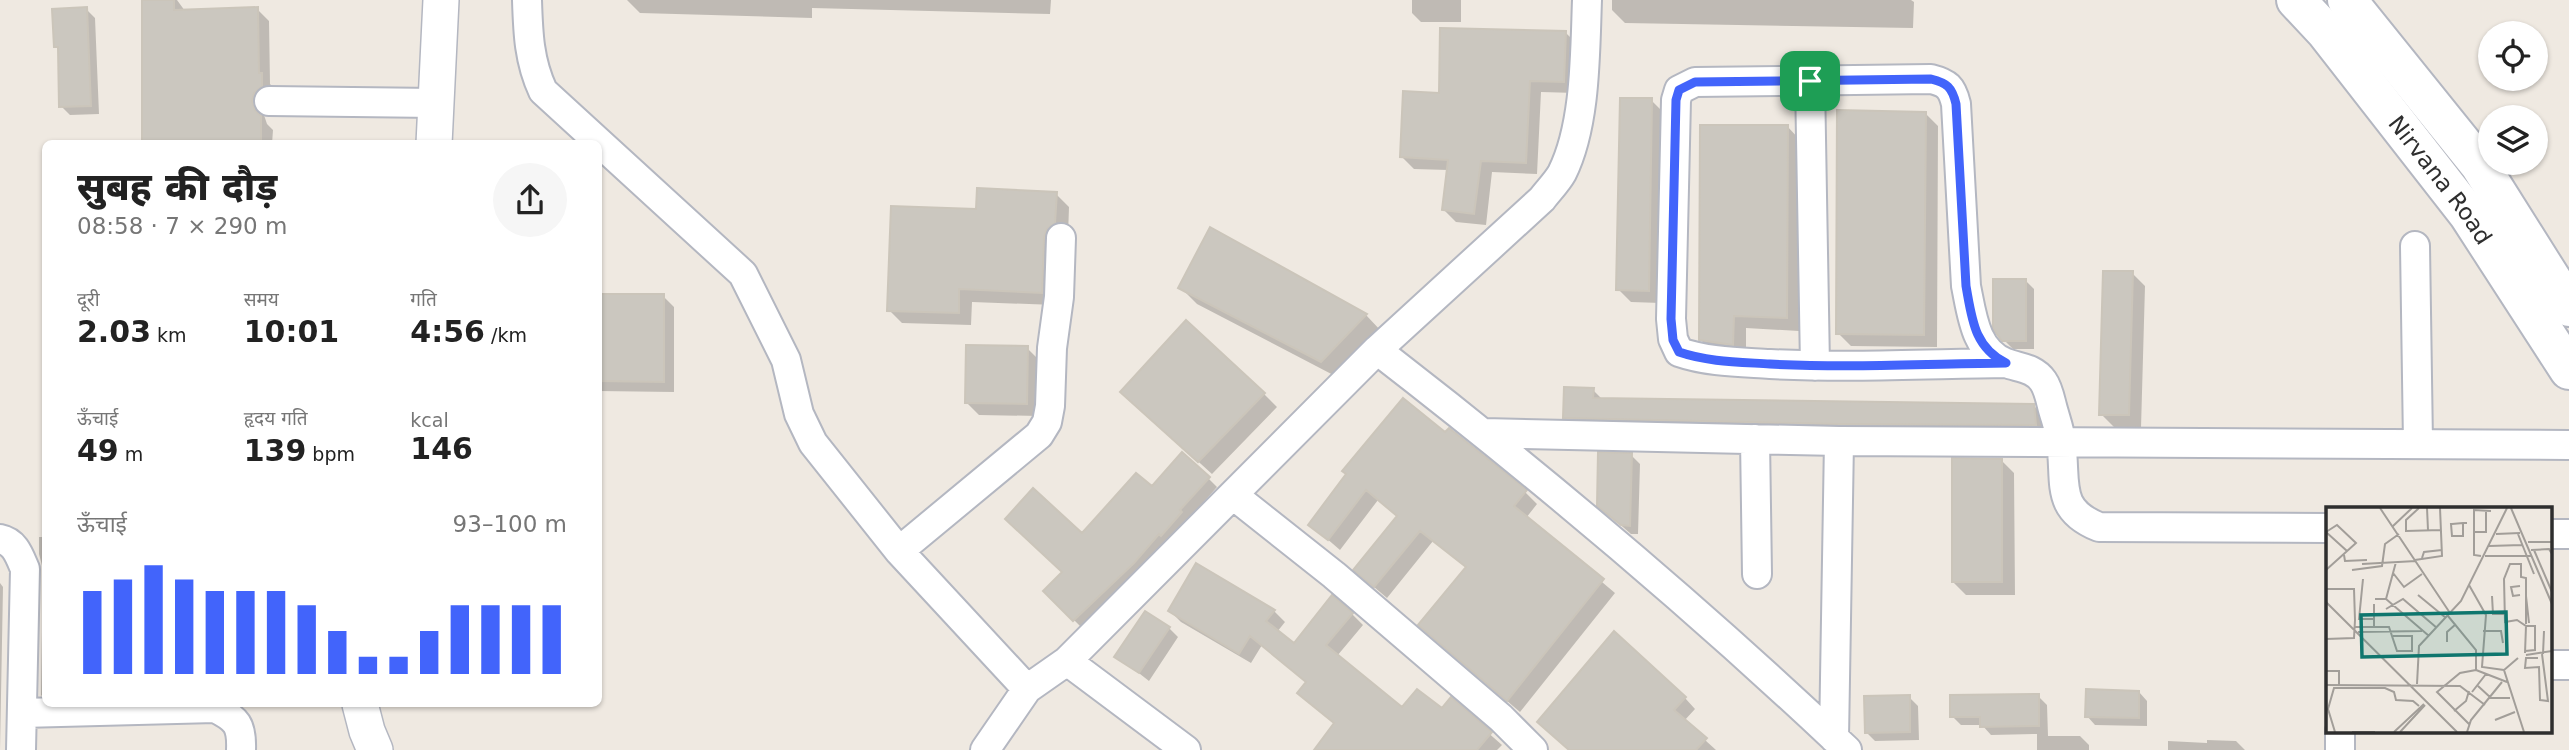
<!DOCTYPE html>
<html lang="hi">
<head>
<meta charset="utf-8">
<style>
  body { margin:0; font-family:"DejaVu Sans","Noto Sans Devanagari",sans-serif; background:#f6f6f6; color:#222; height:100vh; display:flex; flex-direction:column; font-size:26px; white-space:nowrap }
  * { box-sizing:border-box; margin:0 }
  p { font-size:23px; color:#767676 }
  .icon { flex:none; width:38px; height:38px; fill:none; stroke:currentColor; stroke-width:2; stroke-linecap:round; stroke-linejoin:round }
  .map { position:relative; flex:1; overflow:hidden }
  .sheet { position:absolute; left:42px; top:140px; width:560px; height:567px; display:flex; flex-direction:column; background:#fff; border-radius:10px; box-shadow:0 2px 5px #0004 }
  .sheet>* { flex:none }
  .tools { position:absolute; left:2478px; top:21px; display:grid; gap:14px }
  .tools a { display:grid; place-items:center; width:70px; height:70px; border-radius:50%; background:#fff; box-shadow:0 2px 5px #0004; font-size:35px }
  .pin { position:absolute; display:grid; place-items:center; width:60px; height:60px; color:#fff; margin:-30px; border-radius:14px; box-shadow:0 4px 10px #0006 }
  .round { display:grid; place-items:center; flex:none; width:74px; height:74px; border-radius:37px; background:#f6f6f6 }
  .overview { display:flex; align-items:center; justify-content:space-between; height:119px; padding:0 35px }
  h1 { font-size:38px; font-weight:800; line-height:52px }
  .figures { display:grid; grid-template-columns:repeat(3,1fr); gap:10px; height:119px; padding:7px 35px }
  .figures div { display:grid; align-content:center }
  .figures b { font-size:30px; font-weight:800 }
  .figures small { font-size:19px; font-weight:400 }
  .figures p { font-size:19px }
  .chart { height:196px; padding:14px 35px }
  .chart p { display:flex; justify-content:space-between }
  .chart svg { width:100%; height:126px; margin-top:7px; stroke:#4264fb; stroke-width:6 }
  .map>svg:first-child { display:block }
  .shadow { fill:#0003 }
  .building { fill:#cbc7bf; stroke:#cbc5ba; stroke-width:2 }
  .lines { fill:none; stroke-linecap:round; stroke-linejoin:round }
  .minor-casing { stroke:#b4b7c1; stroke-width:32 }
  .tertiary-casing { stroke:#b4b7c1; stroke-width:38 }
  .secondary-casing { stroke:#b4b7c1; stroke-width:42 }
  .minor { stroke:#fff; stroke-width:28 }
  .tertiary { stroke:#fff; stroke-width:35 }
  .secondary { stroke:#fff; stroke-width:38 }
  .route-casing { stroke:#fff; stroke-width:14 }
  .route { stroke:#4264fb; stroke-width:9 }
  .labels { text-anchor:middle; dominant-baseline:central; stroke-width:5; stroke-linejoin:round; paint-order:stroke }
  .street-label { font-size:23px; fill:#2e2e2e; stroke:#fff }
  .inset-road { fill:none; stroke:#a29e99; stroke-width:2 }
  .view { fill:#0f766e; fill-opacity:0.15; stroke:#0f766e; stroke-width:3.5 }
  .inset-edge { fill:none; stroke:#2e2e2e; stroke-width:3.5 }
</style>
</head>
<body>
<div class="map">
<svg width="2569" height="750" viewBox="0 0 2569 750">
  <rect width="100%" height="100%" fill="#efe9e1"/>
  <path class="shadow" d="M 144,0 L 177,0 L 185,11 L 257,9 L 269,21 L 270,84 L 273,87 L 273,99 L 266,106 L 264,115 L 267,124 L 273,130 L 272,144 L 144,144 Z
    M 627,0 L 1051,0 L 1050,14 L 812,8 L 812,18 L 640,13 Z
    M 1412,0 L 1461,0 L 1461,22 L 1421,22 L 1412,13 Z
    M 1612,0 L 1911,0 L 1914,2 L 1913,28 L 1625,23 L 1612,10 Z
    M 86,9 L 95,18 L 99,114 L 70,115 L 61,106 L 60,51 L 56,47 Z
    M 1565,32 L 1577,44 L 1576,93 L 1541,92 L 1537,174 L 1492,172 L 1486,225 L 1456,222 L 1443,209 L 1448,170 L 1414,169 L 1402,157 L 1441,95 Z
    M 1651,100 L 1664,113 L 1661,303 L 1631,302 L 1618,289 Z
    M 1925,113 L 1938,126 L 1937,347 L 1851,346 L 1838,333 Z
    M 1787,126 L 1800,140 L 1799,331 L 1746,328 L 1746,357 L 1714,353 L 1701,340 Z
    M 1056,194 L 1069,207 L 1068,236 L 1055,305 L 972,302 L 971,325 L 902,323 L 889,310 L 978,211 Z
    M 2132,273 L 2145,286 L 2141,428 L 2114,427 L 2101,414 Z
    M 2025,280 L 2034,289 L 2034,349 L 2013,349 L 2004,340 Z
    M 1180,287 L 1366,315 L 1382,332 L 1339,378 L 1197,304 Z
    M 598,296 L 663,296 L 674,307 L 674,392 L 598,391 Z
    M 1027,348 L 1040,361 L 1039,416 L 979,415 L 966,402 Z
    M 1593,390 L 1603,400 L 2034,406 L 2050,422 L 2051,441 L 1581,433 L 1565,417 Z
    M 1264,394 L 1277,407 L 1212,474 L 1136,405 Z
    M 1445,435 L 1525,492 L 1537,504 L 1526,518 L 1615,593 L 1520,712 L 1432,637 L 1468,569 L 1433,541 L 1387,598 L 1367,581 L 1398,517 L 1378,500 L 1340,550 L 1311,525 Z
    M 1631,455 L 1640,464 L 1638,534 L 1631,534 L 1608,514 Z
    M 2001,460 L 2014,473 L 2015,595 L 1966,595 L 1953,582 Z
    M 1208,478 L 1217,487 L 1188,520 L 1190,522 L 1083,629 L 1045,591 L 1064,572 L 1082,536 L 1152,489 Z
    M 39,537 L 46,537 L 46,700 L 41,695 L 43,569 L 39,554 Z
    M 0,583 L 3,587 L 0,750 Z
    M 1170,611 L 1274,611 L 1285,622 L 1277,632 L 1294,645 L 1352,614 L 1363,625 L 1337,656 L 1403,710 L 1442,710 L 1451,700 L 1502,745 L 1497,750 L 1316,750 L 1335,724 L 1307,683 L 1262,645 L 1251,663 L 1181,622 Z
    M 1169,628 L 1178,637 L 1149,681 L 1117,656 Z
    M 2139,692 L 2147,701 L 2147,726 L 2095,725 L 2087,716 Z
    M 2038,696 L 2047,705 L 2048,736 L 2080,736 L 2089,745 L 2089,750 L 2037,750 L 2037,734 L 1991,735 L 1982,725 L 1961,725 L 1952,716 Z
    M 1909,697 L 1918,706 L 1919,740 L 1875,741 L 1867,733 Z
    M 1685,698 L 1695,709 L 1684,721 L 1716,750 L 1570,750 Z
    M 2207,740 L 2236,741 L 2245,750 L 2168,750 L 2168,741 L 2207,743 Z"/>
  <path class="building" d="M 142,0 L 174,0 L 174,10 L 258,7 L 259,73 L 262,73 L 262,86 L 254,93 L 252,101 L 255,110 L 261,116 L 261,144 L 142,144 Z
    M 87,7 L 91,106 L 59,107 L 58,47 L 54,47 L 52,9 Z
    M 1440,28 L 1566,31 L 1564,82 L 1530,81 L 1526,163 L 1481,161 L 1474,214 L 1442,210 L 1448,160 L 1400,157 L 1403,91 L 1439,93 Z
    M 1620,98 L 1652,98 L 1649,291 L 1616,290 Z
    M 1837,110 L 1926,112 L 1924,335 L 1836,334 Z
    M 1700,125 L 1788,125 L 1787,318 L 1734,316 L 1733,345 L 1699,340 Z
    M 977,188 L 1057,192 L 1055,223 L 1047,229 L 1044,237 L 1042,293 L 959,289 L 959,313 L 887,311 L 891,206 L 976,209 Z
    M 1210,227 L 1367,314 L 1321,362 L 1178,288 Z
    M 2103,271 L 2133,271 L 2129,415 L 2099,415 Z
    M 1993,279 L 2026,279 L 2026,341 L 2002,341 L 1996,333 L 1993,328 Z
    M 598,294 L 664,294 L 664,382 L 598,381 Z
    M 1186,320 L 1265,393 L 1198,462 L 1120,392 Z
    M 966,345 L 1028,346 L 1027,404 L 965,403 Z
    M 1564,387 L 1594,388 L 1593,398 L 2034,404 L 2036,425 L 1839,424 L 1563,418 Z
    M 1403,398 L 1445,432 L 1449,428 L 1527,490 L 1514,506 L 1604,579 L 1507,701 L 1418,625 L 1466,567 L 1420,531 L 1374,587 L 1353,570 L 1397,516 L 1366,490 L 1328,540 L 1308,525 L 1346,474 L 1342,471 Z
    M 1182,452 L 1210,477 L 1180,510 L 1182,512 L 1161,536 L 1159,534 L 1134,563 L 1073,621 L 1043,591 L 1062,572 L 1005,519 L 1033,488 L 1082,533 L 1136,473 L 1152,486 Z
    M 1598,452 L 1632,453 L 1630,526 L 1621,525 L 1597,506 Z
    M 1952,458 L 2002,459 L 2002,582 L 1952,582 Z
    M 1196,563 L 1275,610 L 1266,621 L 1294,643 L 1332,595 L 1353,613 L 1326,645 L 1348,663 L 1402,707 L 1417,689 L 1442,708 L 1451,697 L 1492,732 L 1477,750 L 1314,750 L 1334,723 L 1297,693 L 1306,682 L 1250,636 L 1239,654 L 1168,611 Z
    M 1145,611 L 1170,627 L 1139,673 L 1114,657 Z
    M 1614,631 L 1686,697 L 1674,710 L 1707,738 L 1696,750 L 1569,750 L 1537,722 Z
    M 2086,689 L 2139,691 L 2139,718 L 2085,717 Z
    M 2039,694 L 2039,726 L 1980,727 L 1980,717 L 1950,717 L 1950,695 Z
    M 1910,695 L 1910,732 L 1865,733 L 1864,696 Z"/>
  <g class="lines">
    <g class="minor-casing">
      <path id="minor" d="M 527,0 C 528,33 529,61 543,91 L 743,274 L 786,360 L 799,414 L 813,443 L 899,551 L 1027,689
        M 1810,81 L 1815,366
        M 269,101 L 436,103
        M 2415,246 L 2418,443
        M 1377,350 C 1540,476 1698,609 1847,750
        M 2006,363 C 1927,364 1848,368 1770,364 C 1739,362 1708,362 1679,352 L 1673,339 L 1671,319 L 1676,100 L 1679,90 L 1695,82 L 1931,79 C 1947,83 1952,87 1956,104 L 1966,286 C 1972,315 1975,351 2006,363 C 2020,368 2034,368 2043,381 C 2048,388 2050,398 2052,406 C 2055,418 2060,430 2061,442 C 2067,482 2054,509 2099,527 L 2328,528
        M 1484,433 L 1839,441 L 2569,445
        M 1755,439 L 1757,574
        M 1233,495 L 1334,575 L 1501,718 L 1533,750
        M 2550,534 L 2569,534
        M 0,539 C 15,542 19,555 25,569 L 21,750
        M 899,551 L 1039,435 L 1047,422 L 1050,406 L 1052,348 L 1059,297 L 1061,238
        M 1067,661 L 1186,750
        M 2550,665 L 2569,665
        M 22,713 L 215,708 C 237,719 242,725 241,750
        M 1834,738 L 1839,441
        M 985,750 L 1027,689 L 1067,661 L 1377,350 L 1542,199 C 1548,191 1557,182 1562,173 C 1586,125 1585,53 1587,0
        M 2340,750 L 2340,731"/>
    </g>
    <g class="tertiary-casing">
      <path id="tertiary" d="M 434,144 L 441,0
        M 360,704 L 367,731 L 375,750"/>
    </g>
    <g class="secondary-casing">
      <g id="secondary">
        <path id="s1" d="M 2296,0 L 2326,32 L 2468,214 L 2569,370"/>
        <path d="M 2347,0 L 2479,164 L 2569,307"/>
      </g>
    </g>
    <use href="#minor" class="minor"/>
    <use href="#tertiary" class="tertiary"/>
    <use href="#secondary" class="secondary"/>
  </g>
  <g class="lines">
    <g class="route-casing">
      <path id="route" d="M 1931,79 C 1947,83 1952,87 1956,104 L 1966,286 C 1972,319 1974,347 2006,363 C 1927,364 1848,368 1770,364 C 1739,362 1708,362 1679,352 L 1673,340 L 1671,319 L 1676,100 L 1679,90 L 1695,82 Z"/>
    </g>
    <use href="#route" class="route"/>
  </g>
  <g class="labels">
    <g class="street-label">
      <text stroke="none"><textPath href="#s1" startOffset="231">Nirvana Road</textPath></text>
    </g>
  </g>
  <g transform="translate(2326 507)">
    <rect width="226" height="226" fill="#efe9e1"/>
    <path class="inset-road" d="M 54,1 L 124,106M 93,1 L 80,13 L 80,24 L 115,23M 101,1 L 102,23M 185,1 L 226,97M 137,16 L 137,29 L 126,29 L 125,17 L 126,17 L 137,16 L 141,16M 67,19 L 86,1M 0,25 L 11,18 L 30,36 L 0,63M 0,25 L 21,44M 148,25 L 160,25 L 160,3M 170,27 L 194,26M 192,27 L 208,67M 202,35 L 226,35M 163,39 L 196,38M 205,43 L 223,42 L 226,47M 208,43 L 226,85M 18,48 L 19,54 L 41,53M 155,49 L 148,48 L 148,3 L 165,4M 159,49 L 205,49M 96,51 L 98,45 L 116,43M 89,53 L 116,49 L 114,1M 36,57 L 90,54M 26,63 L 56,59 L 59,37 L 73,27M 67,66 L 78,80 L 96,67M 37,72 L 33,112 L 48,112M 143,78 L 160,108 L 156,160 L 178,163M 194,79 L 185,80 L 187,89 L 194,88M 0,82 L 28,82 L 29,113 L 28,131 L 0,132M 92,88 L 120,111M 166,89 L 167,107 L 179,107M 200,89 L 203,116M 49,92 L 60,92 L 103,129M 60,92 L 70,55M 0,95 L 131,225M 60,102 L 77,92 L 111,121M 122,109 L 150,143 L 150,163 L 181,175M 29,120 L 63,120 L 71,144 L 86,144 L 86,129 L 67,129M 48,120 L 48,97M 157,124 L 175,124 L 177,136M 32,125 L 96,124M 121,135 L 121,125 L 130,117M 199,144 L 209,143 L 209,119 L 200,119 L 191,113 L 179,115 L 178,72 L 184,57 L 195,57 L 195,70 L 200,71 L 200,117M 199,146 L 200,119M 217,147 L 218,124M 200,148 L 226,144M 192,151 L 178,163 L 198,225M 212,151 L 200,151 L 199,161 L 213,160 L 214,193 L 222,194 L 216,147M 0,164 L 13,164 L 13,178M 91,177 L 93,139 L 135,94 L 181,1M 0,178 L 134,179 L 159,198M 152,179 L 165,191 L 184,191M 146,185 L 160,167M 128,204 L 140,194 L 143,184M 169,213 L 189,205M 143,217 L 111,185 L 134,166 L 150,163M 9,225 L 2,202 L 8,181 L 59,181 L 68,185 L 70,193 L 87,194 L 93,199M 26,225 L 49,225M 68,225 L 98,197M 74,225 L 99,198M 141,225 L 145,213 L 176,175"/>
    <path class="view" d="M 180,105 L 181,147 L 36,150 L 35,108 Z"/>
    <rect width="226" height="226" class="inset-edge"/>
  </g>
</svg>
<div class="tools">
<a><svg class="icon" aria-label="locate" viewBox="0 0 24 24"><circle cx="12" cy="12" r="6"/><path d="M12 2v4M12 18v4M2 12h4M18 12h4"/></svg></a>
<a><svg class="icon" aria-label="layers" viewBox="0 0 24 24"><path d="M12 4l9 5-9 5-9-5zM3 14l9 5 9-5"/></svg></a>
</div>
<div class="pin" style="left:1810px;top:81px;background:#1e9e55"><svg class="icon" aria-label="arrive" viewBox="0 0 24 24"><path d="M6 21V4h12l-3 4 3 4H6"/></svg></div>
<section class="sheet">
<div class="overview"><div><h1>सुबह की दौड़</h1><p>08:58 · 7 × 290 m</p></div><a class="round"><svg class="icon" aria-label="share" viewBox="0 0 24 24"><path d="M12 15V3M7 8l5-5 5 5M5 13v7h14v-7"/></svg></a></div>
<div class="figures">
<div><p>दूरी</p><b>2.03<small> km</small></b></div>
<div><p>समय</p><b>10:01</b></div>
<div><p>गति</p><b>4:56<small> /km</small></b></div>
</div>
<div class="figures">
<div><p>ऊँचाई</p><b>49<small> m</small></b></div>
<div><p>हृदय गति</p><b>139<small> bpm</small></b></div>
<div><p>kcal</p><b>146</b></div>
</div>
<div class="chart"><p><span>ऊँचाई</span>93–100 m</p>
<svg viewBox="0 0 160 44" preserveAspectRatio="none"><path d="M5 44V15M15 44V11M25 44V6M35 44V11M45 44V15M55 44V15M65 44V15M75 44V20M85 44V29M95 44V38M105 44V38M115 44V29M125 44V20M135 44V20M145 44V20M155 44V20"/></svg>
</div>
</section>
</div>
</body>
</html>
